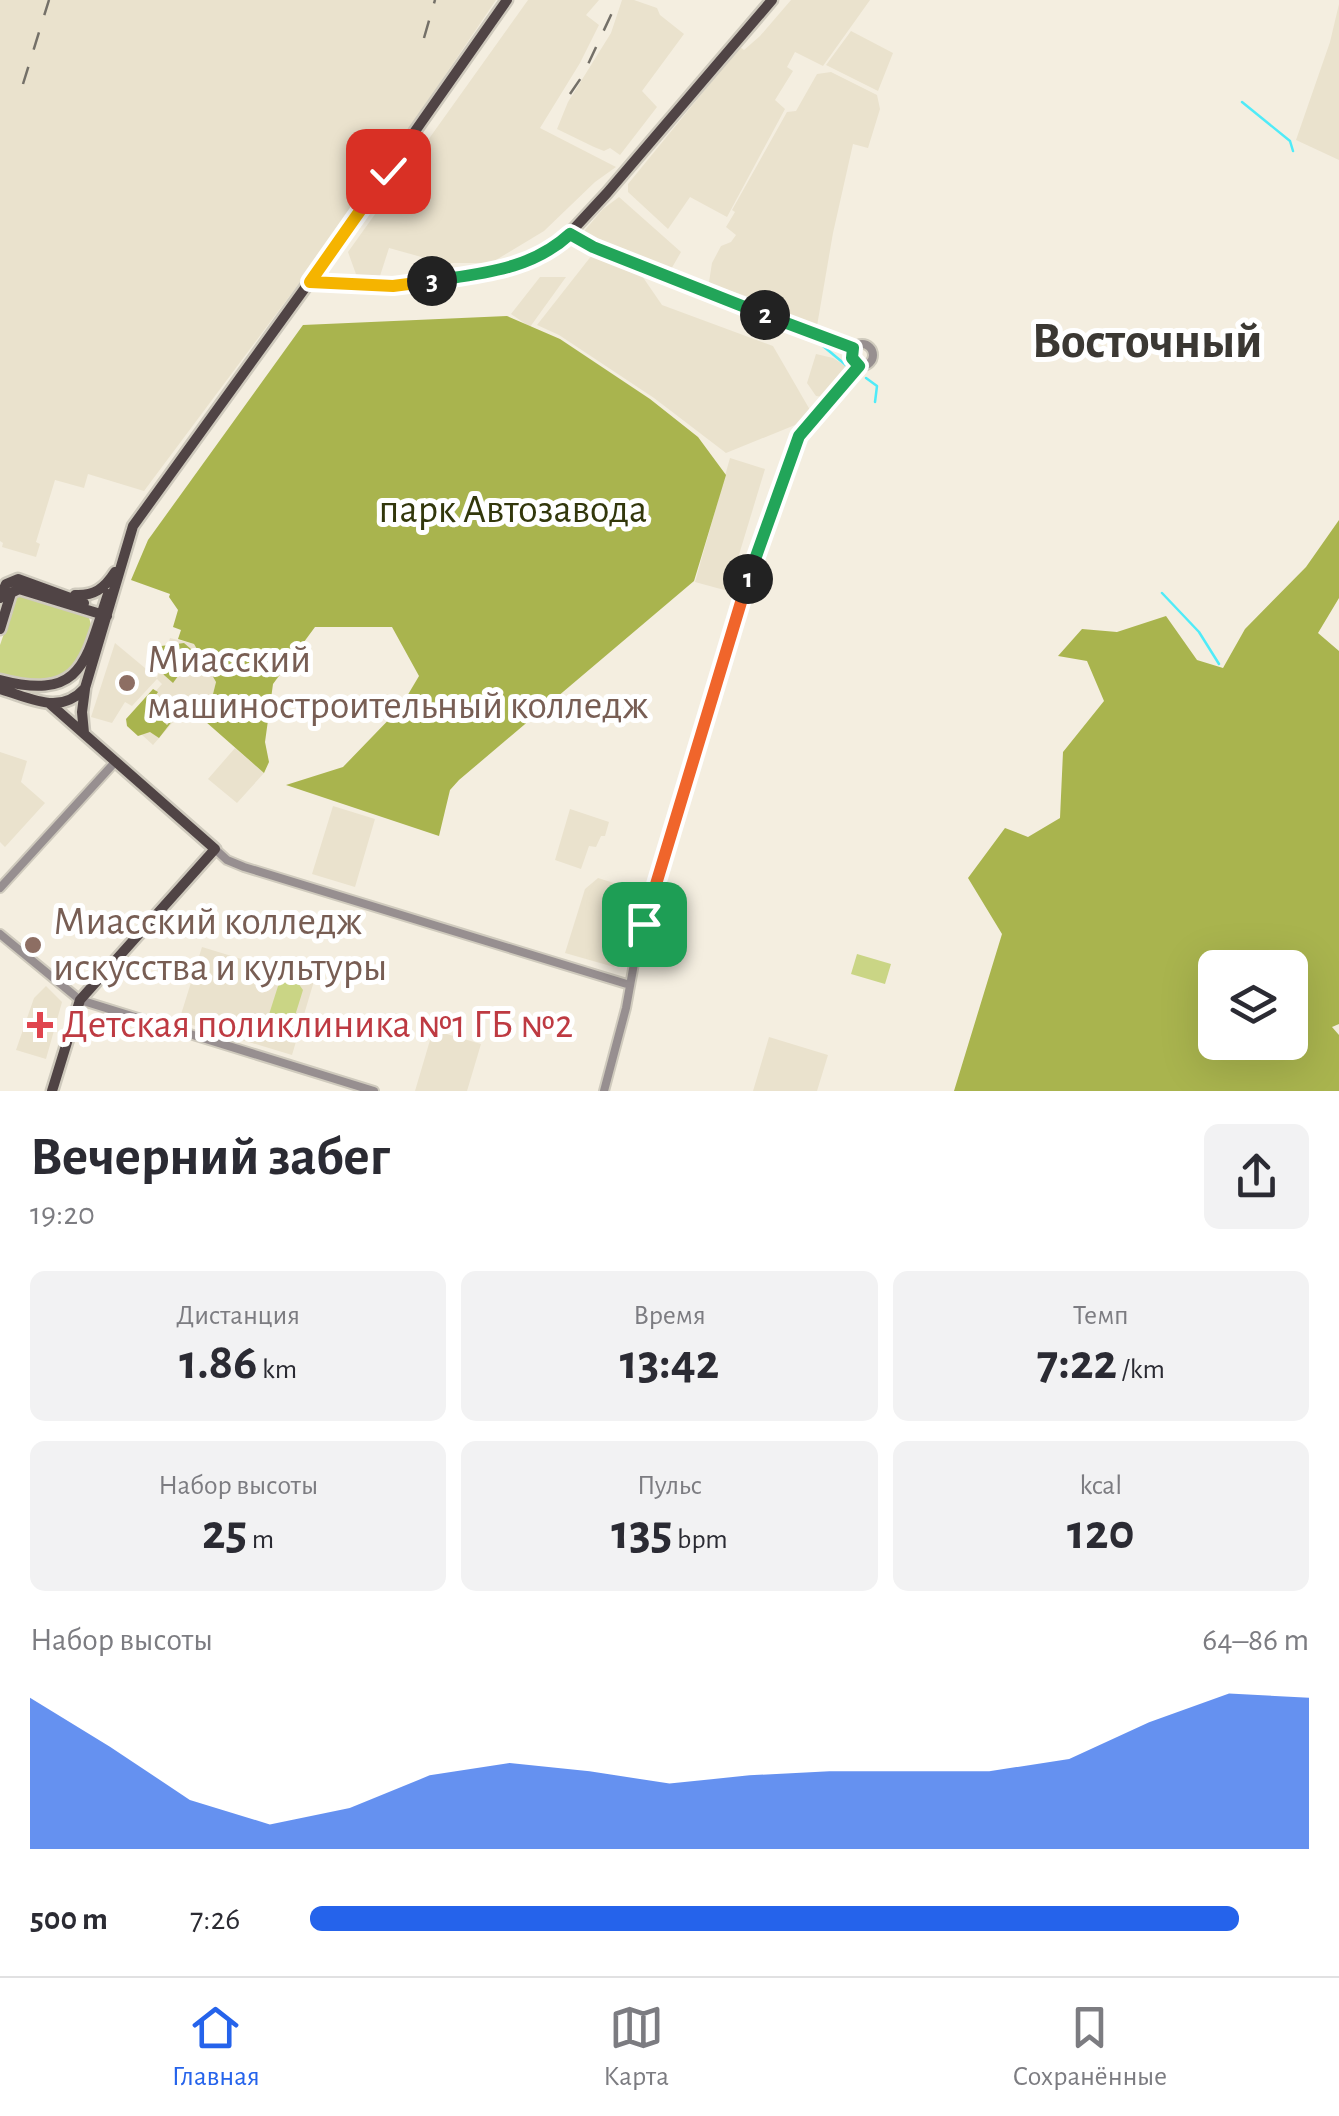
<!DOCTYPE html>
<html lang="ru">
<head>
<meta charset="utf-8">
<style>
  body { margin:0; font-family:"Alegreya Sans",sans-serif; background:#f2f2f3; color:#2b2b33; height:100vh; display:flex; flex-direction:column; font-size:38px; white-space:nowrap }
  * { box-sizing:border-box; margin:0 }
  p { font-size:32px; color:#7c7c81 }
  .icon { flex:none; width:55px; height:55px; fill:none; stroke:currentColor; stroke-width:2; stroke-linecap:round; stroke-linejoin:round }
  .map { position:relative; height:1091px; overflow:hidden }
  .drawer { display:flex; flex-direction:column; background:#fff; flex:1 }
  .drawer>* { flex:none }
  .fabs { position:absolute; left:1198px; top:950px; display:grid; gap:20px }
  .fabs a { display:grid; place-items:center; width:110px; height:110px; border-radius:15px; background:#fff; box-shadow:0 10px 40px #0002; font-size:50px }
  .pin { position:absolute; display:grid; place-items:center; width:85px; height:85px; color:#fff; margin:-42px; border-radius:20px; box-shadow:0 5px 15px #0006 }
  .km { position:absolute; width:50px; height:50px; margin:-25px; border-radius:50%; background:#222; color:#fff; font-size:28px; line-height:50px; text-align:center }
  .round { display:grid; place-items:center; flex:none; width:105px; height:105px; border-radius:15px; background:#f2f2f3 }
  .summary { display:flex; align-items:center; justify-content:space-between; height:170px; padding:0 30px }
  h1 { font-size:55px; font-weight:700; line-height:75px }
  .stats { display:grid; grid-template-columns:repeat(3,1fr); gap:15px; height:170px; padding:10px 30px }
  .stats div { display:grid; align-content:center; border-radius:15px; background:#f2f2f3; text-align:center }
  .stats b { font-size:50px; font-weight:700 }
  .stats small { font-size:28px; font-weight:400 }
  .stats p { font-size:28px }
  .chart { height:280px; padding:20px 30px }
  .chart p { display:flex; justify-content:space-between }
  .chart svg { width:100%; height:180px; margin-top:10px; fill:#2563eb; opacity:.7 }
  ul { padding:0 30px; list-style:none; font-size:32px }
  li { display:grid; grid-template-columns:160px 120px 1fr; align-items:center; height:75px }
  li i { height:25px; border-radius:12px; background:#2563eb }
  .dock { display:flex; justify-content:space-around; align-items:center; height:140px; border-top:2px solid #e1e1e2; background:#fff; font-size:28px; color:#7c7c81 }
  .dock a { display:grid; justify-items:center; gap:5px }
  .dock .active { color:#2563eb }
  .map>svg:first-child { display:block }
  .built { fill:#eae2cd }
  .green { fill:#cad585 }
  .forest { fill:#a9b44e; fill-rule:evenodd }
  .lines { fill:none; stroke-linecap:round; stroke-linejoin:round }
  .stream { stroke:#50ebf8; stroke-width:2.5 }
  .minor-casing { stroke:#cfcabd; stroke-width:12 }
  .major-casing { stroke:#cfcabd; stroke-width:15 }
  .minor { stroke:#978f90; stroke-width:8 }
  .major { stroke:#504445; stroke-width:10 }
  .rail { stroke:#747068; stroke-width:2.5; stroke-dasharray:18 18; stroke-linecap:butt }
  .split-1-casing { stroke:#fff; stroke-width:20 }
  .split-2-casing { stroke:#fff; stroke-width:20 }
  .split-3-casing { stroke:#fff; stroke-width:20 }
  .split-4-casing { stroke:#fff; stroke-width:20 }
  .split-1 { stroke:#f0652b; stroke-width:12 }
  .split-2 { stroke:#22a559; stroke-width:12 }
  .split-3 { stroke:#22a559; stroke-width:12 }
  .split-4 { stroke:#f5b400; stroke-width:12 }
  .education-dot { fill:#8d6e63; stroke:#fff; stroke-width:4 }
  .health-dot { fill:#e0444e; stroke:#fff; stroke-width:4 }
  .labels { text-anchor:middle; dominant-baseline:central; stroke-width:10; stroke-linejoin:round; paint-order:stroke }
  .park-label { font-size:40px; fill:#32370b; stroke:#fff }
  .education-label { font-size:40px; fill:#785e54; stroke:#fff; text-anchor:start }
  .health-label { font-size:40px; fill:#be3a42; stroke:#fff; text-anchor:start }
  .district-label { font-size:50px; font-weight:bold; fill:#3b3833; stroke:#fff }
</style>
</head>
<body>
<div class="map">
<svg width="1339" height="1091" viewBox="0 0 1339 1091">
  <rect width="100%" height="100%" fill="#f4eee0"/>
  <path class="built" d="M 0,0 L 496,0 L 353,211 L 144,491 L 88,474 L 84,488 L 55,480 L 36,542 L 40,544 L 36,557 L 2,547 L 3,543 L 0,541 Z
    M 528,0 L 599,0 L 586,15 L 599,25 L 580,63 L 540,128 L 616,167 L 595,182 L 544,231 L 491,263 L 443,263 L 389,248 L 380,276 L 357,277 L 348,252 Z
    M 622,0 L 634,0 L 657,8 L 660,15 L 684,34 L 642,91 L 657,107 L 620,155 L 610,148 L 604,151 L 594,147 L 557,129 L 568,102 L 611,33 Z
    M 791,0 L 870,0 L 823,66 L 795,52 L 787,67 L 793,71 L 775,100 L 785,109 L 727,217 L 690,197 L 668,229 L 628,192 L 628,184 L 740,47 L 744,50 L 760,36 Z
    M 1339,4 L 1339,160 L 1296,140 L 1330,42 Z
    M 851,31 L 893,53 L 878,91 L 826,65 Z
    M 831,72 L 877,95 L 880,109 L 868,148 L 853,144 L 833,233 L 817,326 L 749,297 L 731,291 L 725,293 L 709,282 L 712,263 L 721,246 L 731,242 L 736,235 L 726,227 L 735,212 L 732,210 L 787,112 L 796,111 L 817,74 Z
    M 619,197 L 681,252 L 670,271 L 585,235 L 585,230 L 603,209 Z
    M 592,255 L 640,273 L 662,305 L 773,346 L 810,410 L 800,423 L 726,453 L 654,398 L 559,335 L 537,325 Z
    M 540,277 L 566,277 L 530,327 L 511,314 Z
    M 816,354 L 833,358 L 849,368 L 847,375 L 824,397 L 816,396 L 807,383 Z
    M 730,458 L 765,469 L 728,591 L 695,582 Z
    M 170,638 L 194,644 L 216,682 L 206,722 L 187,706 L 153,745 L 128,722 L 162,684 L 157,679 L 132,706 L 125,702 L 112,723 L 91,717 L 115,643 L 157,678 Z
    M 235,748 L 264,773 L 237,803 L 208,779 Z
    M 0,752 L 27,761 L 21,782 L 45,803 L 5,847 L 0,842 Z
    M 333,806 L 375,819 L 355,887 L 312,874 Z
    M 570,809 L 609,822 L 605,836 L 601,836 L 596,847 L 589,846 L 581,869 L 555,860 Z
    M 598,878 L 636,890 L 614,967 L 565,953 L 585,889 Z
    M 202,947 L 314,981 L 292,1055 L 179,1021 Z
    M 46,986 L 62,1002 L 46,1059 L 16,1050 L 34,998 Z
    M 433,1030 L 481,1044 L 467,1091 L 415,1091 Z
    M 769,1037 L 828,1055 L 817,1091 L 753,1091 Z"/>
  <path class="green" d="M 18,593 L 88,616 C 94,627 89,635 86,647 C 74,684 31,683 0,674 L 0,645 Z
    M 857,954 L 891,964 L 885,984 L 851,974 Z
    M 288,980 L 298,983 L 303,990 L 289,1035 L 275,1038 L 265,1027 L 279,983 Z"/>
  <path class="forest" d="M 507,316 L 560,339 L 650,399 L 698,437 L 726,475 L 694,581 L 459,780 L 450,790 L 439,836 L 286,785 L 343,767 L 400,708 L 419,676 L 392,627 L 315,627 L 273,684 L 265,742 L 269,762 L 264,773 L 206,722 L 216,682 L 194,644 L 178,639 L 181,630 L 173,627 L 178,610 L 169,597 L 170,594 L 131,580 L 148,540 L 303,325 Z
    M 1339,520 L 1339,598 L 1318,633 L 1339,651 L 1339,1024 L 1332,1027 L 1339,1035 L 1339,1091 L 954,1091 L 1002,934 L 968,878 L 1005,828 L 1028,837 L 1060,818 L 1063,752 L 1104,701 L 1087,661 L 1058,656 L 1082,629 L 1117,632 L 1166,616 L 1197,660 L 1223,668 L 1245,629 L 1306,567 ZM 1215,968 L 1290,968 L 1290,1042 L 1215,1042 Z
    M 184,643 L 191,649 L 184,668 L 173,683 L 164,675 L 156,660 L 161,646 Z
    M 153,689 L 158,692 L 148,707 L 167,725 L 180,711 L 159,738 L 150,732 L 138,736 L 127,726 L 126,719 Z"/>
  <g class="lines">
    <path class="stream" d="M 1242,102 L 1290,141 L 1293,151
      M 823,346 L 847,366
      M 866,378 L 877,386 L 875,402
      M 1162,593 L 1199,632 L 1219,664"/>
    <g class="minor-casing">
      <path id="minor" d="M 569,234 L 673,279 L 853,348
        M851 355a11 11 0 1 1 22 0a11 11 0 1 1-22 0Z
        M 215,849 L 227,860 L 244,867 L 630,985
        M 0,888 L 116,761
        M 0,934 L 80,1000 L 374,1091
        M 604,1091 L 626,1008 L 637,947 L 774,500 L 799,436 L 859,365"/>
    </g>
    <g class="major-casing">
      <path id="major" d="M 310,281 L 393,286 L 503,269 L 540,257 L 569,234 L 607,193 L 772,0
        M 75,595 C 94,596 104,589 115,572
        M 0,598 L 6,584 L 18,579 L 84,603
        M 0,629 L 11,593 L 19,589 L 107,616
        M 0,680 C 84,702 86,659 108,594
        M 0,689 C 31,698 60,716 85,688 L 133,526 L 310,281 L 507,0
        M 49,703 L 215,849 L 80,1000 L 52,1091
        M 84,733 L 82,712 L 85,689"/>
    </g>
    <use href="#minor" class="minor"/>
    <use href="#major" class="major"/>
    <path class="rail" d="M 424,38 L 435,0
      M 23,84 L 49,0
      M 570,94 L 583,75 L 618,0"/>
  </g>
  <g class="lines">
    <g class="split-1-casing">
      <path id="split-1" d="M 644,924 L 748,579"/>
    </g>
    <g class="split-2-casing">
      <path id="split-2" d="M 748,579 L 799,436 L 859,366 L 852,358 L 853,348 L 765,315"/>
    </g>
    <g class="split-3-casing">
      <path id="split-3" d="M 432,281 C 482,273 531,270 570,234 L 593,247 L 765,315"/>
    </g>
    <g class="split-4-casing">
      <path id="split-4" d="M 388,171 L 310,282 L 393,286 L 432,281"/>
    </g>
    <use href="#split-1" class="split-1"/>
    <use href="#split-2" class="split-2"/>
    <use href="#split-3" class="split-3"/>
    <use href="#split-4" class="split-4"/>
  </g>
  <g class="education-dot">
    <circle cx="127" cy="683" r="10"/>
    <circle cx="33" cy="945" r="10"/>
  </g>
  <path class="health-dot" d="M35 1010h10v10h10v10h-10v10h-10v-10h-10v-10h10z"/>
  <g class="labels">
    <g class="park-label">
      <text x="513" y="510">парк Автозавода</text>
    </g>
    <g class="education-label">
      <text x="147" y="660">Миасский<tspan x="147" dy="46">машиностроительный колледж</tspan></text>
      <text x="53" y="922">Миасский колледж<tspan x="53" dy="46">искусства и культуры</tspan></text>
    </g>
    <g class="health-label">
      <text x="62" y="1025">Детская поликлиника №1 ГБ №2</text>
    </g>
    <g class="district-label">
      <text x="1147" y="342">Восточный</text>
    </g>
  </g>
</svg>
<div class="fabs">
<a><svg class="icon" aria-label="layers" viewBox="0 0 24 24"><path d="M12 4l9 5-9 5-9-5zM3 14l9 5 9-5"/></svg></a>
</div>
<div class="pin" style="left:644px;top:924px;background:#1e9e55"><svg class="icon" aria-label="arrive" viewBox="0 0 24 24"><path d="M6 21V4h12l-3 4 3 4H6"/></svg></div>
<div class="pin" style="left:388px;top:171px;background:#d93025"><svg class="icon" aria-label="check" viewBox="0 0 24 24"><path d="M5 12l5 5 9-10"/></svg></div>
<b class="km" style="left:748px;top:579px">1</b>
<b class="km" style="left:765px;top:315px">2</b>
<b class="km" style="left:432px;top:281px">3</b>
</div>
<section class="drawer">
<div class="summary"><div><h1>Вечерний забег</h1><p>19:20</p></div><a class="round"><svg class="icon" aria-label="share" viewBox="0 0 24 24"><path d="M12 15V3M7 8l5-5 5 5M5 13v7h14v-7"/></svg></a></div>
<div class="stats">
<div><p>Дистанция</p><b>1.86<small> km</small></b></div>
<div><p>Время</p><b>13:42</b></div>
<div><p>Темп</p><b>7:22<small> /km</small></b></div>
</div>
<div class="stats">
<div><p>Набор высоты</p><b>25<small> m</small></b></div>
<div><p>Пульс</p><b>135<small> bpm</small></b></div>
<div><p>kcal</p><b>120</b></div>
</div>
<div class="chart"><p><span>Набор высоты</span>64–86 m</p>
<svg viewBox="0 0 160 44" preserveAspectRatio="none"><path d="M0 44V7L10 19L20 32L30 38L40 34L50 26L60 23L70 25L80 28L90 26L100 25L110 25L120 25L130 22L140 13L150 6L160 7V44z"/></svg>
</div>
<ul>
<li><b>500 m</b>7:26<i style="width:93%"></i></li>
</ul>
</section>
<nav class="dock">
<a class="active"><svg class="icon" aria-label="home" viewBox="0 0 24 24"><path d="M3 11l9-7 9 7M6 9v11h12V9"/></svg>Главная</a>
<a><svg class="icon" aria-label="map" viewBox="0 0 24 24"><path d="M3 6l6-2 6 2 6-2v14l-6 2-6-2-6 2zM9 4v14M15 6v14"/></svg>Карта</a>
<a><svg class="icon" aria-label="saved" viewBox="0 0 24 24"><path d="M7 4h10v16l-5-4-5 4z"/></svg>Сохранённые</a>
</nav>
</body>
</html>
